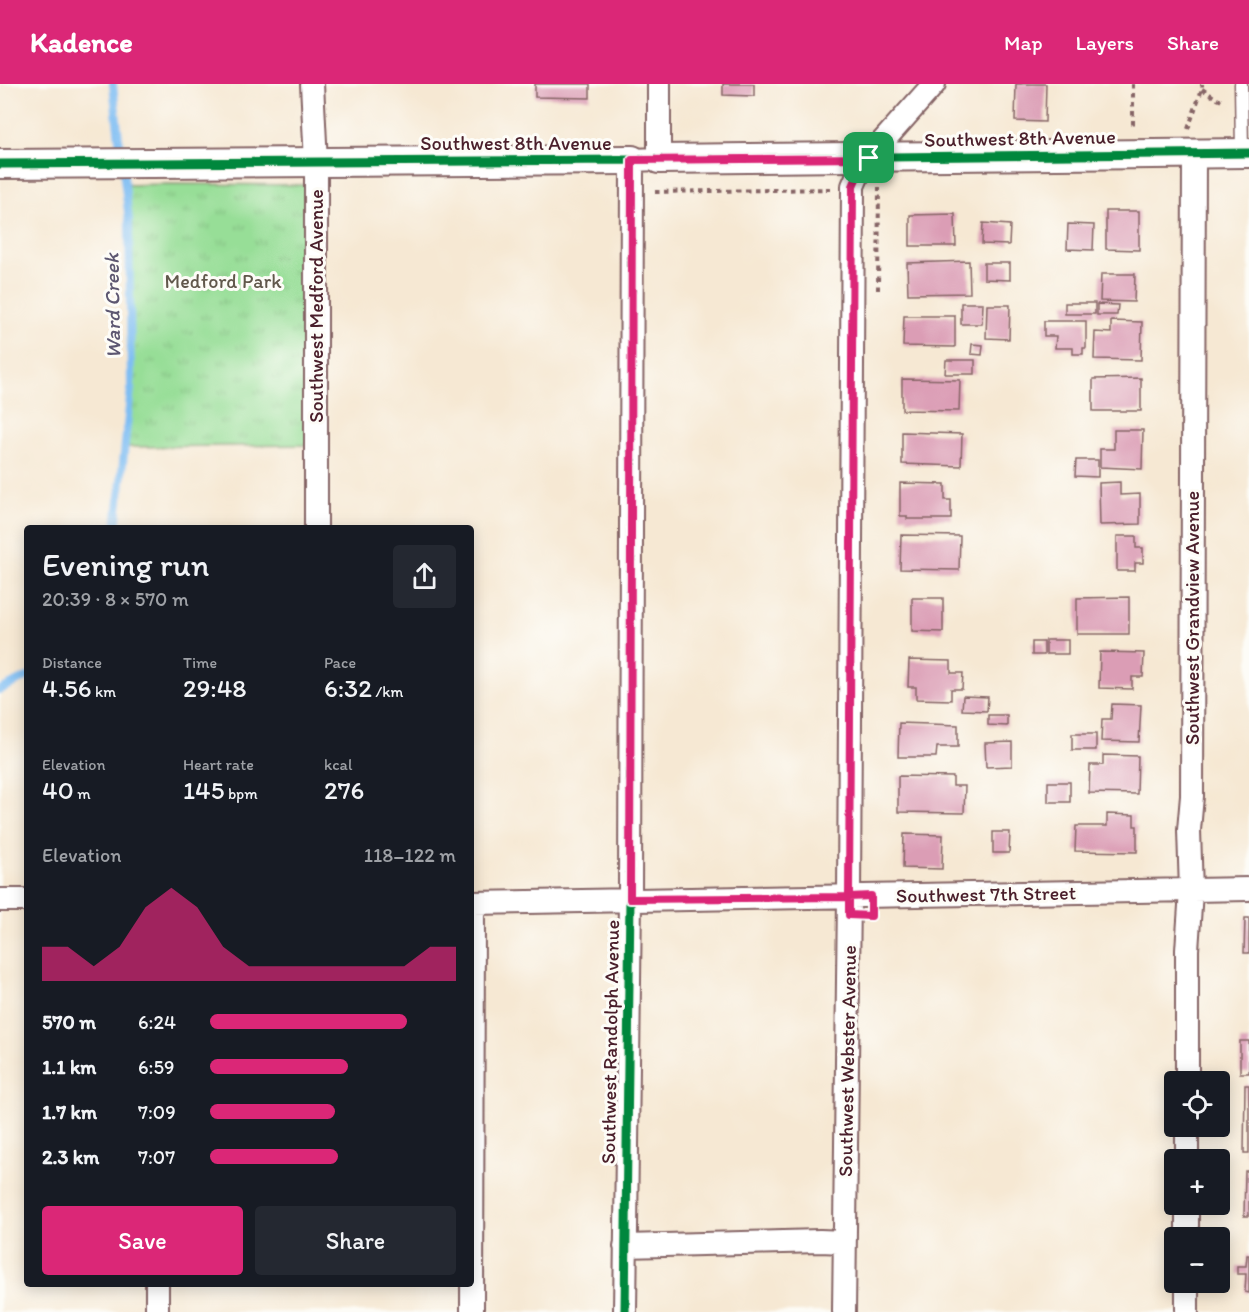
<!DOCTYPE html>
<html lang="en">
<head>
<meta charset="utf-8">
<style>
  body { margin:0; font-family:Itim,sans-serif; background:#242831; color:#f1f3f6; height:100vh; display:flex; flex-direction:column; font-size:22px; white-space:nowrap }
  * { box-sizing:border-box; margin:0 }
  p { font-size:20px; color:#9ea1a6 }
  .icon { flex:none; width:33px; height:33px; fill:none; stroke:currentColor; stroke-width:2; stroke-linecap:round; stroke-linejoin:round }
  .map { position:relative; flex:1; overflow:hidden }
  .panel { position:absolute; left:24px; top:441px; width:450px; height:762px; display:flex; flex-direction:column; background:#171b24; border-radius:6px; box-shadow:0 3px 15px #0003 }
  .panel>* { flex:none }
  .controls { position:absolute; left:1164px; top:987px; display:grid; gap:12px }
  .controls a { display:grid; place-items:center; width:66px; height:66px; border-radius:6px; background:#171b24; box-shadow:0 3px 15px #0003; font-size:30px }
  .pin { position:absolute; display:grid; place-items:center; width:51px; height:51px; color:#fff; margin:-26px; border-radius:12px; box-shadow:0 3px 9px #0006 }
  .round { display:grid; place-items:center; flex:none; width:63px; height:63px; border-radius:6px; background:#242831 }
  .headline { display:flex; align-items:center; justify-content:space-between; height:102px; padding:0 18px }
  h1 { font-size:33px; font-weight:600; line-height:45px }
  .stats { display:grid; grid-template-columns:repeat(3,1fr); gap:9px; height:102px; padding:6px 18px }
  .stats div { display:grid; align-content:center }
  .stats b { font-size:26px; font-weight:600 }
  .stats small { font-size:16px; font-weight:400 }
  .stats p { font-size:16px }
  .chart { height:168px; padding:12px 18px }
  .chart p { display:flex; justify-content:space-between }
  .chart svg { width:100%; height:108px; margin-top:6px; fill:#db2777; opacity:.7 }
  .cta { display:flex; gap:12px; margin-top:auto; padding:12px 18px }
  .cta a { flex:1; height:69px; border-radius:6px; background:#db2777; color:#fff; font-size:24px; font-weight:600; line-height:69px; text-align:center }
  .cta a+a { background:#242831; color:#f1f3f6 }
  ul { padding:0 18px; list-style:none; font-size:20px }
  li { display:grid; grid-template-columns:96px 72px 1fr; align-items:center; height:45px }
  li i { height:15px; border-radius:8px; background:#db2777 }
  header { display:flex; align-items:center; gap:36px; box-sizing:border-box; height:84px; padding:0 30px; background:#db2777; color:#fff }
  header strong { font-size:28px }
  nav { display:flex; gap:33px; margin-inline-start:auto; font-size:21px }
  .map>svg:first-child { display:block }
  .park { fill:url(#park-tufts); stroke:#707e61; stroke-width:1.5 }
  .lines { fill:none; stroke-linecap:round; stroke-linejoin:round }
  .stream { stroke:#7fbef3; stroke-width:8 }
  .building { fill:#db9db5 }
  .service-casing { stroke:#866566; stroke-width:15 }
  .minor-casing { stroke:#866566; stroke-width:26 }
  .tertiary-casing { stroke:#866566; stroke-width:32 }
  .path { stroke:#866566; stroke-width:4; stroke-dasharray:4.5 4.5; stroke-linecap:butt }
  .service { stroke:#fff; stroke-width:12 }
  .minor { stroke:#fff; stroke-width:22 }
  .tertiary { stroke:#fff; stroke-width:28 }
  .cycleway-casing { stroke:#fdfcf7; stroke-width:13 }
  .cycleway { stroke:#00873e; stroke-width:9 }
  .route-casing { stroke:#fff; stroke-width:12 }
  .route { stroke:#db2777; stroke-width:8 }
  .labels { text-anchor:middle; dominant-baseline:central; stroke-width:6; stroke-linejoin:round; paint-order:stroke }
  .street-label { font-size:20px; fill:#4a1f2b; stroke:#fdfcf7 }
  .park-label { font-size:20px; fill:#61584b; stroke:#fdfcf7 }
  .water-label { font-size:21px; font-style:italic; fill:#5d5771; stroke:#fdfcf7 }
</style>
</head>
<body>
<header>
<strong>Kadence</strong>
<nav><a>Map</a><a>Layers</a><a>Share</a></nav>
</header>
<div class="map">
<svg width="1249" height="1228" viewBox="0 0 1249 1228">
  <defs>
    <pattern id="park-tufts" width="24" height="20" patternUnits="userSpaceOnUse" patternTransform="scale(1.5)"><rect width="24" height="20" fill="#97de97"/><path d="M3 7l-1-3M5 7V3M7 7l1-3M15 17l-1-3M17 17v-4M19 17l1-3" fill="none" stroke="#84be82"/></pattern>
  </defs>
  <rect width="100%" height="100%" fill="#fdfcf7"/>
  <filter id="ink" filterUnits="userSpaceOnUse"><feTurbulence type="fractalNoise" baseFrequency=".0167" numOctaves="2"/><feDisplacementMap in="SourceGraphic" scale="12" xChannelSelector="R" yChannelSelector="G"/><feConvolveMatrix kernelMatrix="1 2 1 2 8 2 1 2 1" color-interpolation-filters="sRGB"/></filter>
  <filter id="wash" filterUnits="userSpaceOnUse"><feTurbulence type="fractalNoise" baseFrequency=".008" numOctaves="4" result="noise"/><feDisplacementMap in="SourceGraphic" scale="24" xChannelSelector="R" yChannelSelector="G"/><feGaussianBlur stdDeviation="1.35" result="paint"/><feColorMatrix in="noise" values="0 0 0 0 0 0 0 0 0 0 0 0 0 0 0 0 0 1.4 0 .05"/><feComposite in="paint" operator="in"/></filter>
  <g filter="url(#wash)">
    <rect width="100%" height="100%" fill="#f6e8d3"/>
    <path class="park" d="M 167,100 L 316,101 L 316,361 L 125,363 L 131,304 L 129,136 L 125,101 Z"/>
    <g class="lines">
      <path class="stream" d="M 113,0 L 121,73
        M 116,444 L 131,304 L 129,136 L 123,85
        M 0,606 L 27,593"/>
    </g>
    <g id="blocks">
      <path class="building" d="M 535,0 L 590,0 L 590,14 L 535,13 Z
        M 723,0 L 754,0 L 754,12 L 723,11 Z
        M 1016,0 L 1046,0 L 1045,38 L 1015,37 Z
        M 1106,127 L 1139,127 L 1139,166 L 1106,165 Z
        M 955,130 L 956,162 L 910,162 L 910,131 Z
        M 983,139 L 1010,141 L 1009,161 L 982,160 Z
        M 1068,140 L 1094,141 L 1093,166 L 1067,165 Z
        M 969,177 L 970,209 L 908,210 L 907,179 Z
        M 984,179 L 1010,179 L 1010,196 L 984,195 Z
        M 1101,190 L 1135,190 L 1134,218 L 1100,217 Z
        M 961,219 L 983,219 L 982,240 L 961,240 Z
        M 1065,219 L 1095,219 L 1095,230 L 1065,230 Z
        M 1097,220 L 1118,221 L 1117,231 L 1097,231 Z
        M 987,221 L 1010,221 L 1009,255 L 986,254 Z
        M 904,232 L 955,232 L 955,263 L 903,262 Z
        M 1044,237 L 1086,237 L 1086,264 L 1083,264 L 1083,270 L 1073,270 L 1073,264 L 1055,264 L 1056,252 L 1044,252 Z
        M 1111,237 L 1142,238 L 1141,276 L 1094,275 L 1095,248 L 1111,249 Z
        M 972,260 L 983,261 L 982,271 L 971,270 Z
        M 946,276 L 975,276 L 975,290 L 945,290 Z
        M 1141,294 L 1141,327 L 1093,327 L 1093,295 Z
        M 902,295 L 960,296 L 959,327 L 902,326 Z
        M 1114,346 L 1143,346 L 1142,385 L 1100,383 L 1100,365 L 1114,365 Z
        M 902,348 L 962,350 L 961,382 L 902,380 Z
        M 1076,376 L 1098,376 L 1098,393 L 1075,392 Z
        M 1120,398 L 1120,411 L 1140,410 L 1140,440 L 1100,441 L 1099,399 Z
        M 900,399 L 945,400 L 945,416 L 951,416 L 951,435 L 907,435 L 907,432 L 900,432 Z
        M 901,451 L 960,452 L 959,486 L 900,485 Z
        M 1117,452 L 1136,452 L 1136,464 L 1143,464 L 1143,479 L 1135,479 L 1135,487 L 1117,487 Z
        M 1129,513 L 1129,550 L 1077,550 L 1077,514 Z
        M 912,514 L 943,514 L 943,548 L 912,547 Z
        M 1046,556 L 1068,556 L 1068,570 L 1046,570 Z
        M 1032,558 L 1044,558 L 1044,571 L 1032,571 Z
        M 1100,568 L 1144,569 L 1143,593 L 1132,593 L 1132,605 L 1099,604 Z
        M 909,576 L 951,577 L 951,589 L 963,589 L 962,605 L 951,605 L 951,616 L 916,615 L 916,603 L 908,603 Z
        M 963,612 L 988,613 L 987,627 L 962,626 Z
        M 1112,620 L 1141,621 L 1139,658 L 1101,657 L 1102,635 L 1111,635 Z
        M 988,631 L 1007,631 L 1007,642 L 988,641 Z
        M 899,639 L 958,641 L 958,663 L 937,663 L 936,673 L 898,673 Z
        M 1072,650 L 1096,650 L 1096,666 L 1072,666 Z
        M 1012,658 L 1012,682 L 986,683 L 985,659 Z
        M 1103,671 L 1138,672 L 1137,710 L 1089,709 L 1090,681 L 1103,681 Z
        M 898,692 L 953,693 L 953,702 L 965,702 L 964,729 L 898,728 Z
        M 1048,698 L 1070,698 L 1070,718 L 1048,718 Z
        M 1107,730 L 1134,731 L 1134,742 L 1137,742 L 1137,768 L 1075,767 L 1076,742 L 1107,742 Z
        M 993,748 L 1010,748 L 1009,769 L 993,769 Z
        M 904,750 L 943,751 L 942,785 L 903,784 Z
        M 1245,834 L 1249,834 L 1249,869 L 1244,869 Z
        M 1240,957 L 1249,957 L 1249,989 L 1240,989 Z
        M 1245,1001 L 1249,1001 L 1249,1069 L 1244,1069 Z
        M 1245,1087 L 1249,1087 L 1249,1132 L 1244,1132 Z
        M 1247,1171 L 1249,1171 L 1249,1209 L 1245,1208 L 1246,1190 L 1237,1190 L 1237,1182 L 1246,1182 Z"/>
    </g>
  </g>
  <g filter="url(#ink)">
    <use href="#blocks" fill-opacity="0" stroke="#866566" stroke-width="1.5"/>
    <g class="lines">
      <g class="service-casing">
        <path id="service" d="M 1241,0 L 1242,69"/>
      </g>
      <g class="minor-casing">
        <path id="minor" d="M 312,0 L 316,78 L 316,444
          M 0,816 L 27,816
          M 471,819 L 1249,805
          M 1187,998 L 1187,866 L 1191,807 L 1189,746 L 1192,712 L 1194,69
          M 1187,1076 L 1187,1042
          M 1187,1154 L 1187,1120
          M 625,1162 L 820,1157 L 844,1158
          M 157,1228 L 157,1200
          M 472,1228 L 473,819
          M 625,1228 L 630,815 L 632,76 L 659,75 L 659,0
          M 844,1228 L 849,813 L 853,102 L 860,86 L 869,73 L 934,0
          M 1187,1228 L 1187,1198"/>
      </g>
      <g class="tertiary-casing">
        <path id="tertiary" d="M 659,75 L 1249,69
          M 0,80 L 632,76"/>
      </g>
      <path class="path" d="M 1133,0 L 1133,44
        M 1202,5 L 1217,15 L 1225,18
        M 1188,45 L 1202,5 L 1202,0
        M 655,108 L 830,105
        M 878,206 L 879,103"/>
      <use href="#service" class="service"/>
      <use href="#minor" class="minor"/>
      <use href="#tertiary" class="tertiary"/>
      <g class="cycleway-casing">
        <path id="cycleway" d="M 0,80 L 632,76 L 1249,69
          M 625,1228 L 630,815 L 632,76"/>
      </g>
      <use href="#cycleway" class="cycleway"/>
    </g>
  </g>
  <g class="lines" filter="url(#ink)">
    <g class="route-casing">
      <path id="route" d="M 869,74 L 632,76 L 630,815 L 849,813 L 849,831 L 871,832 L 871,812 L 849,813 L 853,102 L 860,86 L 869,74"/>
    </g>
    <use href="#route" class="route"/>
  </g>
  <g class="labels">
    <g class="street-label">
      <text transform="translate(1020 54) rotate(-1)">Southwest 8th Avenue</text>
      <text x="516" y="59">Southwest 8th Avenue</text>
      <text transform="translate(316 222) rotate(-90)">Southwest Medford Avenue</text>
      <text transform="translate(1192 534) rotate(-90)">Southwest Grandview Avenue</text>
      <text transform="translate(986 810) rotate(-1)">Southwest 7th Street</text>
      <text transform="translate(610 958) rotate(-89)">Southwest Randolph Avenue</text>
      <text transform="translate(847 977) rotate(-89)">Southwest Webster Avenue</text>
    </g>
    <g class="park-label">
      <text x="223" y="197">Medford Park</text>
    </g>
    <g class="water-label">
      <text transform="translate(112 222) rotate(-91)">Ward Creek</text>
    </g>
  </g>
</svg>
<div class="controls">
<a><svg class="icon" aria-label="locate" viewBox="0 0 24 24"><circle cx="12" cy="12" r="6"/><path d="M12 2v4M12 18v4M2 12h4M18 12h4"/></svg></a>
<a>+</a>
<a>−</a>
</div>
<div class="pin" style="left:869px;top:74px;background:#1e9e55"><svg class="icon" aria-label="arrive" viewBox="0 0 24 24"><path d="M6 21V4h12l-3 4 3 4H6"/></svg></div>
<section class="panel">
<div class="headline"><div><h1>Evening run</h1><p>20:39 · 8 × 570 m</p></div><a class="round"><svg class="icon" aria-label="share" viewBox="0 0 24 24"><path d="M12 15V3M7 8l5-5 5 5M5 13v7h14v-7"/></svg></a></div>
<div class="stats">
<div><p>Distance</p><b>4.56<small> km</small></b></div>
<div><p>Time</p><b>29:48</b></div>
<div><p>Pace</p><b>6:32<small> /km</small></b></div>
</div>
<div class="stats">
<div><p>Elevation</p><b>40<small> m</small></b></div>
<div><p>Heart rate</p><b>145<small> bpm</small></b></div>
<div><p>kcal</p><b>276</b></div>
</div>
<div class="chart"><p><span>Elevation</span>118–122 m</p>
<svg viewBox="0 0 160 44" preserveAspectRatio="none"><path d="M0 44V30L10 30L20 38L30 30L40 14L50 6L60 14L70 30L80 38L90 38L100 38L110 38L120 38L130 38L140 38L150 30L160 30V44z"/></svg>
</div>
<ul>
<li><b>570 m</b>6:24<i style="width:80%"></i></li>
<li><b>1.1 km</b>6:59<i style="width:56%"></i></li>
<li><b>1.7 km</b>7:09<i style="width:51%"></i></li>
<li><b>2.3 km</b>7:07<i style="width:52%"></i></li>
</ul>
<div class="cta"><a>Save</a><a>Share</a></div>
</section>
</div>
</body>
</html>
